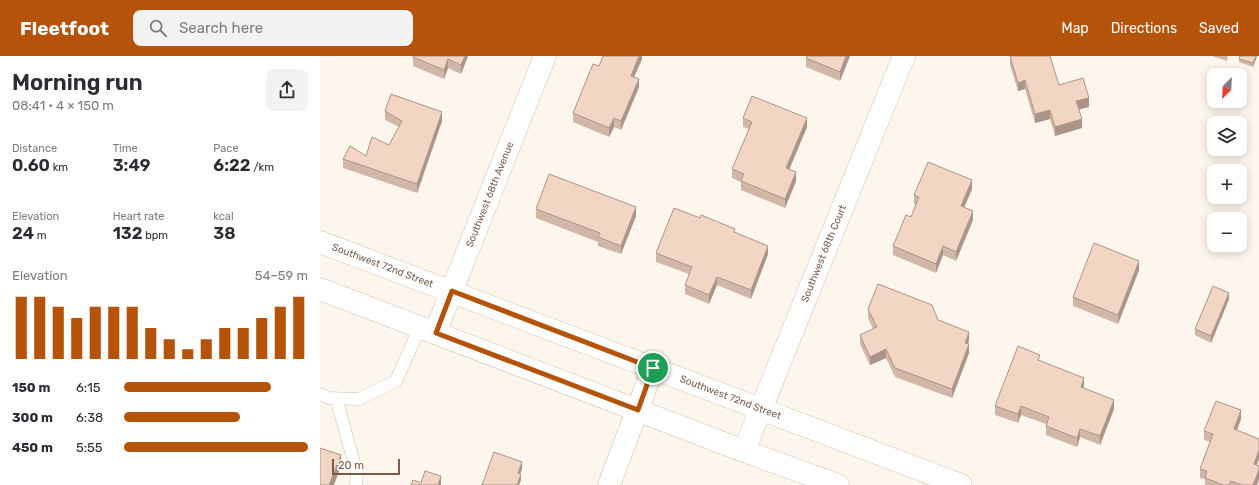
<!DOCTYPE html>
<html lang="en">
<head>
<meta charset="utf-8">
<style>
  body { margin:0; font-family:Rubik,sans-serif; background:#f2f2f3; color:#2b2b33; height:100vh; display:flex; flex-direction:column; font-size:15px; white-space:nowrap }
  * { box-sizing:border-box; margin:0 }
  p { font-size:13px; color:#7c7c81 }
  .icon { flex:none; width:22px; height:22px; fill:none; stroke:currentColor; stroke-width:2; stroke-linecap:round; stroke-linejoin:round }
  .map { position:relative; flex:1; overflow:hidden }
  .details { display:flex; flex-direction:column; background:#fff; width:320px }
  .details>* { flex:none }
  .needle { width:26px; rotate:204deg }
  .controls { position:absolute; left:887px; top:12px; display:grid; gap:8px }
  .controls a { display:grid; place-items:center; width:40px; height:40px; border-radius:8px; background:#fff; box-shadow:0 2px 10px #0003; font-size:20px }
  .scale { position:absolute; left:12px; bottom:10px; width:68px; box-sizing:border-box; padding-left:4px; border:2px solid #7a5c4d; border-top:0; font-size:11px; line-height:14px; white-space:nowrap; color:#7a5c4d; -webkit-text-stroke:3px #fffaf3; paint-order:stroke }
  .pin { position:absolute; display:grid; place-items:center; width:34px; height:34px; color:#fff; margin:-17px; border:2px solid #fff; border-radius:50%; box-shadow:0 1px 4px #0007 }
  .round { display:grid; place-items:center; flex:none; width:42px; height:42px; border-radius:8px; background:#f2f2f3 }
  .summary { display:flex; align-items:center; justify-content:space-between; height:68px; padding:0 12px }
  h1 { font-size:22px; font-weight:600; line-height:30px }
  .stats { display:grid; grid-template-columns:repeat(3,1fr); gap:6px; height:68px; padding:4px 12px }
  .stats div { display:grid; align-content:center }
  .stats b { font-size:17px; font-weight:600 }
  .stats small { font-size:11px; font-weight:400 }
  .stats p { font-size:11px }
  .chart { height:112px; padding:8px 12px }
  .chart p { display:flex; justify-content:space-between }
  .chart svg { width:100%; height:72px; margin-top:4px; stroke:#b45309; stroke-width:6 }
  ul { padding:0 12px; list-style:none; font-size:13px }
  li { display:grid; grid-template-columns:64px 48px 1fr; align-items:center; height:30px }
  li i { height:10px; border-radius:5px; background:#b45309 }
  header { display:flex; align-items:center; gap:24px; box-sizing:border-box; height:56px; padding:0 20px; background:#b45309; color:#fff }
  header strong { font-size:19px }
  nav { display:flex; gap:22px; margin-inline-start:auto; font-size:14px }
  .search { width:280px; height:36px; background:#f2f2f3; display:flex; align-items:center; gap:10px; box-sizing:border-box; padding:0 14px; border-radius:8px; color:#7c7c81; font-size:15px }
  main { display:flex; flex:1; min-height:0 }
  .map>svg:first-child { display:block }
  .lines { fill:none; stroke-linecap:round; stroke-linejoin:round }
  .lane-casing { stroke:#d1beb0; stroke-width:13 }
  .street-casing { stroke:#d1beb0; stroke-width:23 }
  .secondary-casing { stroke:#d6c0b0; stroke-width:23 }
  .lane { stroke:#fff; stroke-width:12 }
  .street { stroke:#fff; stroke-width:22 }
  .secondary { stroke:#fff; stroke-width:22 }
  .wall { fill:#d1b7a8 }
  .shaded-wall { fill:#aa9588 }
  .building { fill:#f3d5c3; stroke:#aa9588 }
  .route-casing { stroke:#fff; stroke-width:8 }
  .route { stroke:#b45309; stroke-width:5 }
  .labels { text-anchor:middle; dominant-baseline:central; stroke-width:4; stroke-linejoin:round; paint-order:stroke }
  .street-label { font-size:10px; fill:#7a5c4d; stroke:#fffaf3 }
</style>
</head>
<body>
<header>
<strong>Fleetfoot</strong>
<div class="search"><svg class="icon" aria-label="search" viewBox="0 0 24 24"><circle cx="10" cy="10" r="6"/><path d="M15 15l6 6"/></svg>Search here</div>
<nav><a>Map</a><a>Directions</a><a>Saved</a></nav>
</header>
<main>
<section class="details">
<div class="summary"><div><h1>Morning run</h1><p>08:41 · 4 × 150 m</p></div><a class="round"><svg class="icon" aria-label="share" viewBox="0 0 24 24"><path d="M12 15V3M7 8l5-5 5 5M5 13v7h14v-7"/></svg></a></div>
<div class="stats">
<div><p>Distance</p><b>0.60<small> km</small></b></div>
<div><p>Time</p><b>3:49</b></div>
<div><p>Pace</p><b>6:22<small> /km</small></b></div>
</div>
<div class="stats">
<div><p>Elevation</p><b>24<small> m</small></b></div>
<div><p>Heart rate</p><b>132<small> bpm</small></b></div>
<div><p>kcal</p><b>38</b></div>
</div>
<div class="chart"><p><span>Elevation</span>54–59 m</p>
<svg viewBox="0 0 160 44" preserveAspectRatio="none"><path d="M5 44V6M15 44V6M25 44V12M35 44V19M45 44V12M55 44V12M65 44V12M75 44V25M85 44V32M95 44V38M105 44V32M115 44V25M125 44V25M135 44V19M145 44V12M155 44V6"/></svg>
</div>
<ul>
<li><b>150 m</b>6:15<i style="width:80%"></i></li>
<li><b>300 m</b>6:38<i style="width:63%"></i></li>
<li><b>450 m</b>5:55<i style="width:100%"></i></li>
</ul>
</section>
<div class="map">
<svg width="939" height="429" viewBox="0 0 939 429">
  <rect width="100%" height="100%" fill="#fdf6ec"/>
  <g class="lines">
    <g class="lane-casing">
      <path id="lane" d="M 0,338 L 9,342 L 39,343 L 76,325 L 100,271
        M 16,342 L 37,417 L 36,429"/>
    </g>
    <g class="street-casing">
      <g id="street">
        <path id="s1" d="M 115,277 L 225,0"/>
        <path id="s2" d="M 424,395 L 584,0"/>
        <path d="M 289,429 L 333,312"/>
      </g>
    </g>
    <g class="secondary-casing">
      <g id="secondary">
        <path id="s3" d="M 0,186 L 641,429"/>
        <path d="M 0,233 L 424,395 L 518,429"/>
      </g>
    </g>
    <use href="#lane" class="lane"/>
    <use href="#street" class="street"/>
    <use href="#secondary" class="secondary"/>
  </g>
  <path class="wall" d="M 93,0 L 148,0 L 141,18 L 128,12 L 124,23 L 93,10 Z
    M 319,0 L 322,0 L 322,3 L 314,21 L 319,31 L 301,74 L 294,71 L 289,81 L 253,66 L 253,57 L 279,10 Z
    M 530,0 L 520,25 L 486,11 L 486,2 Z
    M 690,0 L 739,29 L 769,51 L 759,53 L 762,72 L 735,80 L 730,63 L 715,67 L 705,33 L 698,35 L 690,9 Z
    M 892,0 L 908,0 L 907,5 Z
    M 920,0 L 937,0 L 933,11 L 919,6 Z
    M 65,55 L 122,65 L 97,137 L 23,112 L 23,103 L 46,100 L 69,89 L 79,71 L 65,64 Z
    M 423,62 L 487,71 L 469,114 L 476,125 L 465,152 L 421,134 L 421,126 L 412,122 L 412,113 L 429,73 L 423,71 Z
    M 652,133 L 644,151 L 653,164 L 636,205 L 623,199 L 616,217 L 573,199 L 573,190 L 591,161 L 596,149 L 594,148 L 594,139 Z
    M 216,153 L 316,160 L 301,198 L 278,190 L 278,186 L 216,162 Z
    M 415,176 L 448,198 L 431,243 L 397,229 L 389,248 L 365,238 L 365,229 L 369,218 L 336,206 L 336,197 Z
    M 819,214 L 798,268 L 753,250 L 753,241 Z
    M 909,243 L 891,287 L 875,279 L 875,273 Z
    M 548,253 L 618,264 L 649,284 L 648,288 L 649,297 L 632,342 L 575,321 L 566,302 L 550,309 L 540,288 L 540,279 L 553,273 L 548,262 Z
    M 720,305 L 764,330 L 764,333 L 794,353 L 780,389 L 760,381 L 757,391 L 726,379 L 726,368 L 701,359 L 698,367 L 675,359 L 675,350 Z
    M 921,363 L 917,374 L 939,383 L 939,403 L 937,409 L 939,414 L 939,423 L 937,429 L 885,429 L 885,423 L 880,422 L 880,413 L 890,386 L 884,384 L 884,375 Z"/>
  <path class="shaded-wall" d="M 145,0 L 148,0 L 141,18 L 141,9 Z
    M 319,0 L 322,0 L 322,3 L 311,28 L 311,20 Z
    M 526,0 L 530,0 L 520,25 L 520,16 Z
    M 936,0 L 937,0 L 933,11 L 933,7 Z
    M 128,3 L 128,12 L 124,23 L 124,14 Z
    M 319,23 L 319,31 L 301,74 L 301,65 Z
    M 705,24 L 705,33 L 698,35 L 698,27 Z
    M 769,42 L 769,51 L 756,54 L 756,45 Z
    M 730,54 L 730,63 L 715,67 L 715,58 Z
    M 122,56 L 122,65 L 97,137 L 97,128 Z
    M 294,62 L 294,71 L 289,81 L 289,72 Z
    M 487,62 L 487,71 L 466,121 L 466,112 Z
    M 762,63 L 762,72 L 735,80 L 735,71 Z
    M 476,116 L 476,125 L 465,152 L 465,143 Z
    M 652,124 L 652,133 L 641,159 L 641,150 Z
    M 316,151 L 316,160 L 301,198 L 301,190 Z
    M 653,155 L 653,164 L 636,205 L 636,196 Z
    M 448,190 L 448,198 L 431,243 L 431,234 Z
    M 623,190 L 623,199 L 616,217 L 616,208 Z
    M 819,205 L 819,214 L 798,268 L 798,259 Z
    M 397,221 L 397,229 L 389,248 L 389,239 Z
    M 909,237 L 909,243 L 891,287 L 891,280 Z
    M 649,276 L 649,284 L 645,296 L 645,287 Z
    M 649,288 L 649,297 L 632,342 L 632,333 Z
    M 566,293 L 566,302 L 550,309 L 550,301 Z
    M 764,322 L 764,330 L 761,340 L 761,331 Z
    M 794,344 L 794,353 L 780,389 L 780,380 Z
    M 701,350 L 701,359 L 698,367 L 698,358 Z
    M 921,354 L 921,363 L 914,382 L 914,373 Z
    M 760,373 L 760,381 L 757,391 L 757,382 Z
    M 939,394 L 939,403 L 934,417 L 934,408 Z
    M 21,399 L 21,410 L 14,429 L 9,429 Z
    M 202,406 L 202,413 L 198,423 L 198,417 Z
    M 939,414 L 939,423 L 937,429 L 933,429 Z
    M 201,418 L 201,424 L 199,429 L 197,429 Z
    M 121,420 L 121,429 L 118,429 Z"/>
  <path class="building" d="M 93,0 L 145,0 L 141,9 L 128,3 L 124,14 L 93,1 Z
    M 283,0 L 319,0 L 311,20 L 319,23 L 301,65 L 294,62 L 289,72 L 253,57 L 273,8 L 279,10 Z
    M 487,0 L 526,0 L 520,16 L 486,2 Z
    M 690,0 L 730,0 L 739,29 L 763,22 L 769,42 L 756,45 L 762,63 L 735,71 L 730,54 L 715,58 L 705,24 L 698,27 Z
    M 920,0 L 936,0 L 933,7 L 919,3 Z
    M 71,38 L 122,56 L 97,128 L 23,103 L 30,90 L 46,100 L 52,81 L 69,89 L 82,65 L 65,55 Z
    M 432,40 L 487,62 L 466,112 L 476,116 L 465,143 L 421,125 L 424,118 L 412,113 L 432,66 L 423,62 Z
    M 608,106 L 652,124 L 641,150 L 653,155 L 636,196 L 623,190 L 616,208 L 573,190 L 586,159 L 591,161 L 599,141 L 594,139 Z
    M 229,118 L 316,151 L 301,190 L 278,181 L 280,177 L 216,153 Z
    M 354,152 L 380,162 L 381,159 L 415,173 L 414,176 L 448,190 L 431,234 L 397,221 L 389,239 L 365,229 L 372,211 L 336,197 Z
    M 774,187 L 819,205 L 798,259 L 753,241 Z
    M 558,228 L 612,249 L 618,264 L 649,276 L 645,287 L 649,288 L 632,333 L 575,312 L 566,293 L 550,301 L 540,279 L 557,271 L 548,253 Z
    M 893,230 L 909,237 L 891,280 L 875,273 Z
    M 698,290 L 720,299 L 718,304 L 764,322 L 761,331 L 794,344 L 780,380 L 760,373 L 757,382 L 726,370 L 729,361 L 701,350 L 698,358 L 675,350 Z
    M 896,345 L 921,354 L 914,373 L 939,383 L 939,394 L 934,408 L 939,410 L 939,414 L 933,429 L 922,429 L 911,425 L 909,429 L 904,429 L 885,422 L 887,415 L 880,413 L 893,378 L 884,375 Z
    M 0,392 L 21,399 L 9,429 L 0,429 Z
    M 174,396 L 202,406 L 198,417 L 201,418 L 197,429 L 162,429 Z
    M 105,415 L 121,420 L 118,429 L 91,429 L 93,424 L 101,427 Z"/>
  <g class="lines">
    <g class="route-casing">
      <path id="route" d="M 132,235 L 333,312 L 318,354 L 116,277 Z"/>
    </g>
    <use href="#route" class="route"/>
  </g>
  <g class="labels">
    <g class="street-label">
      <text stroke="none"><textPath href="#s1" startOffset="149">Southwest 68th Avenue</textPath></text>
      <text stroke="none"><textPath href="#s2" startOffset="213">Southwest 68th Court</textPath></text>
      <text stroke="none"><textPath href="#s3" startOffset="67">Southwest 72nd Street</textPath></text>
      <text stroke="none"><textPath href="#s3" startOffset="439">Southwest 72nd Street</textPath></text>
    </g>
  </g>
</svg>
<div class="controls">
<a><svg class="needle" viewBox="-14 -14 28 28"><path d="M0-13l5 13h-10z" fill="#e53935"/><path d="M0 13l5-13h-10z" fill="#7c7c81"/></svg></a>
<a><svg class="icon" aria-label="layers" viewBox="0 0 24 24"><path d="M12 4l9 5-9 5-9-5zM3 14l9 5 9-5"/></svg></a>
<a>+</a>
<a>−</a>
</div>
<div class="scale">20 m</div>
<div class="pin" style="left:333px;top:312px;background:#1e9e55"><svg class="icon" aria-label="arrive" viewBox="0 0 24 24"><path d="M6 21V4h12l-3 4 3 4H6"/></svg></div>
</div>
</main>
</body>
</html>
